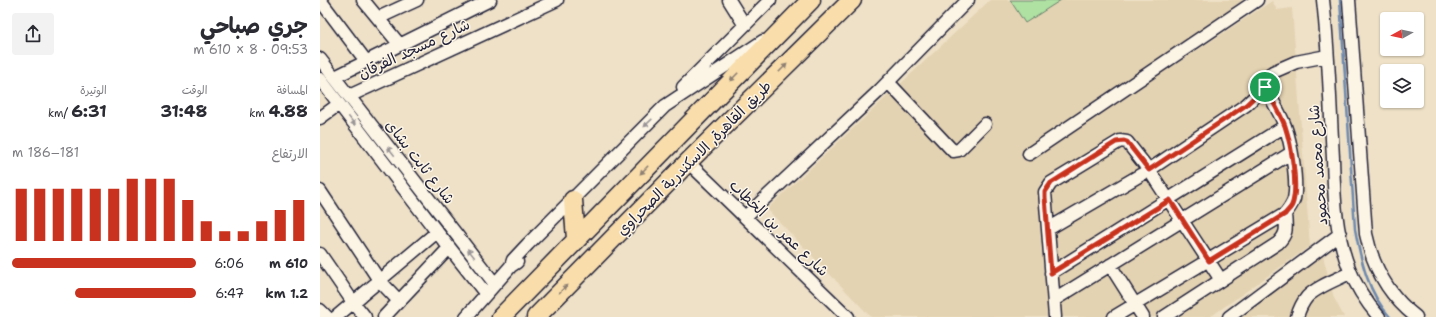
<!DOCTYPE html>
<html lang="ar">
<head>
<meta charset="utf-8">
<style>
  body { margin:0; font-family:"Shantell Sans","Playpen Sans Arabic",sans-serif; background:#f2f2f3; color:#2b2b33; direction:rtl; height:100vh; display:flex; flex-direction:column; font-size:15px; white-space:nowrap }
  * { box-sizing:border-box; margin:0 }
  p { font-size:13px; color:#7c7c81 }
  .icon { flex:none; width:22px; height:22px; fill:none; stroke:currentColor; stroke-width:2; stroke-linecap:round; stroke-linejoin:round }
  .map { position:relative; flex:1; overflow:hidden; direction:ltr }
  .panel { display:flex; flex-direction:column; background:#fff; width:320px }
  .panel>* { flex:none }
  .needle { width:26px; rotate:262deg }
  .buttons { position:absolute; left:1060px; top:12px; display:grid; gap:8px }
  .buttons a { display:grid; place-items:center; width:44px; height:44px; border-radius:4px; background:#fff; box-shadow:0 1px 3px #0004; font-size:20px }
  .pin { position:absolute; display:grid; place-items:center; width:34px; height:34px; color:#fff; margin:-17px; border:2px solid #fff; border-radius:50%; box-shadow:0 1px 4px #0007 }
  .round { display:grid; place-items:center; flex:none; width:42px; height:42px; border-radius:4px; background:#f2f2f3 }
  .summary { display:flex; align-items:center; justify-content:space-between; height:68px; padding:0 12px }
  h1 { font-size:22px; font-weight:700; line-height:30px }
  .metrics { display:grid; grid-template-columns:repeat(3,1fr); gap:6px; height:68px; padding:4px 12px }
  .metrics div { display:grid; align-content:center }
  .metrics b { font-size:17px; font-weight:700 }
  .metrics small { font-size:11px; font-weight:400 }
  .metrics p { font-size:11px }
  .chart { height:112px; padding:8px 12px }
  .chart p { display:flex; justify-content:space-between }
  .chart svg { width:100%; height:72px; margin-top:4px; stroke:#c8321e; stroke-width:6 }
  ul { padding:0 12px; list-style:none; font-size:13px }
  li { display:grid; grid-template-columns:64px 48px 1fr; align-items:center; height:30px }
  li i { height:10px; border-radius:5px; background:#c8321e }
  main { display:flex; flex:1; min-height:0 }
  .map>svg:first-child { display:block }
  .built { fill:#e4d3b2 }
  .green { fill:#afe1a2; stroke:#68826e }
  .lines { fill:none; stroke-linecap:round; stroke-linejoin:round }
  .stream { stroke:#6e89ae; stroke-width:2.5 }
  .minor-casing { stroke:#22223b; stroke-width:15 }
  .highway-casing { stroke:#22223b; stroke-width:21 }
  .minor { stroke:#fcf5e5; stroke-width:12 }
  .highway { stroke:#f9ddab; stroke-width:18 }
  .oneway { fill:#8e8073 }
  .oneway2 { fill:#9a9698 }
  .route-casing { stroke:#fff; stroke-width:8 }
  .route { stroke:#c8321e; stroke-width:5 }
  .labels { text-anchor:middle; dominant-baseline:central; stroke-width:3; stroke-linejoin:round; paint-order:stroke }
  .street-label { font-size:15px; fill:#22223b; stroke:#fcf5e5 }
</style>
</head>
<body>
<main>
<div class="map">
<svg width="1116" height="317" viewBox="0 0 1116 317">
  <rect width="100%" height="100%" fill="#eee1c7"/>
  <filter id="ink" filterUnits="userSpaceOnUse"><feTurbulence type="fractalNoise" baseFrequency=".025" numOctaves="2"/><feDisplacementMap in="SourceGraphic" scale="8" xChannelSelector="R" yChannelSelector="G"/><feConvolveMatrix kernelMatrix="1 2 1 2 8 2 1 2 1" color-interpolation-filters="sRGB"/></filter>
  <g filter="url(#ink)">
    <path class="built" d="M 670,0 L 924,0 L 706,150 L 707,162 L 952,1 L 957,10 L 972,8 L 990,246 L 890,317 L 551,317 L 447,209 Z
      M 1003,256 L 1014,298 L 1024,317 L 917,317 Z"/>
    <path class="green" d="M 690,0 L 741,0 L 705,23 Z"/>
    <g class="lines">
      <path class="stream" d="M 1020,0 L 1035,229 C 1041,261 1048,293 1070,317"/>
      <g class="minor-casing">
        <path id="minor" d="M 0,0 L 46,61
          M 43,0 L 80,45
          M 409,0 L 424,24
          M 1003,0 C 1009,52 1010,105 1013,158 C 1014,194 1015,233 1029,268 C 1036,287 1046,302 1059,317
          M 1029,0 L 1046,234 C 1053,268 1068,295 1096,317
          M 58,18 L 97,0
          M 0,59 L 175,284
          M 15,77 L 170,0
          M 0,79 L 117,232 L 166,294
          M 568,82 L 633,151 L 639,150 L 665,124
          M 363,87 L 450,0
          M 29,96 L 237,0
          M 0,118 L 19,104
          M 709,154 L 937,0
          M 368,162 L 528,317
          M 0,191 L 59,280 L 79,301
          M 425,217 L 560,90 L 648,0
          M 728,229 L 829,170 L 926,105 L 945,87 L 950,74 L 953,72 L 976,62 L 1007,56
          M 0,254 L 33,302 L 45,317
          M 790,265 L 823,317
          M 191,266 L 193,260 L 208,244 L 345,106 L 443,41
          M 731,273 L 965,126
          M 734,300 L 971,153
          M 0,310 L 7,317
          M 16,317 L 117,232
          M 64,317 L 129,248
          M 146,317 L 191,266 L 197,262
          M 735,317 L 725,192 L 731,183 L 800,141 L 807,142 L 829,170 L 901,280
          M 794,317 L 965,214 C 969,209 972,205 974,199 C 978,182 971,142 965,126 C 960,113 952,100 945,87
          M 844,317 L 958,243 C 968,233 966,228 965,214
          M 909,317 L 1020,234
          M 977,317 C 979,310 982,303 987,297 C 996,287 1018,279 1030,273"/>
      </g>
      <g class="highway-casing">
        <path id="highway" d="M 253,200 L 256,239
          M 181,317 L 491,0
          M 216,317 L 368,162 L 532,0"/>
      </g>
      <use href="#minor" class="minor"/>
      <use href="#highway" class="highway"/>
    </g>
    <defs><path id="oneway-solid" d="M-6-.8H1V-3.2L6.5 0L1 3.2V.8H-6Z"/></defs>
    <g class="oneway">
      <use href="#oneway-solid" transform="translate(463 68) rotate(-45)"/>
      <use href="#oneway-solid" transform="translate(414 77) rotate(134)"/>
      <use href="#oneway-solid" transform="translate(324 170) rotate(134)"/>
      <use href="#oneway-solid" transform="translate(243 289) rotate(-45)"/>
    </g>
    <g class="oneway2">
      <use href="#oneway-solid" transform="translate(32 121) rotate(53)"/>
      <use href="#oneway-solid" transform="translate(328 123) rotate(136)"/>
      <use href="#oneway-solid" transform="translate(71 151) rotate(-128)"/>
      <use href="#oneway-solid" transform="translate(151 253) rotate(-128)"/>
    </g>
  </g>
  <g class="lines" filter="url(#ink)">
    <g class="route-casing">
      <path id="route" d="M 945,87 C 952,100 960,113 965,126 C 971,144 979,187 972,205 C 971,208 967,211 965,214 L 889,261 L 850,200 L 731,273 L 725,197 L 725,192 L 731,183 L 796,142 L 804,141 L 807,142 L 829,170 L 926,105 Z"/>
    </g>
    <use href="#route" class="route"/>
  </g>
  <g class="labels">
    <g class="street-label">
      <text transform="translate(94 49) rotate(-25)">شارع مسجد الفرقان</text>
      <text transform="translate(374 158) rotate(-45)">طريق القاهرة, الاسكندرية الصحراوي</text>
      <text transform="translate(100 162) rotate(52)">شارع ثابت بشاى</text>
      <text transform="translate(998 165) rotate(-94)">شارع محمد محمود</text>
      <text transform="translate(459 228) rotate(44)">شارع عمر بن الخطاب</text>
    </g>
  </g>
</svg>
<div class="buttons">
<a><svg class="needle" viewBox="-14 -14 28 28"><path d="M0-13l5 13h-10z" fill="#e53935"/><path d="M0 13l5-13h-10z" fill="#7c7c81"/></svg></a>
<a><svg class="icon" aria-label="layers" viewBox="0 0 24 24"><path d="M12 4l9 5-9 5-9-5zM3 14l9 5 9-5"/></svg></a>
</div>
<div class="pin" style="left:945px;top:87px;background:#1e9e55"><svg class="icon" aria-label="arrive" viewBox="0 0 24 24"><path d="M6 21V4h12l-3 4 3 4H6"/></svg></div>
</div>
<section class="panel">
<div class="summary"><div><h1>جري صباحي</h1><p>09:53 · 8 × 610 m</p></div><a class="round"><svg class="icon" aria-label="share" viewBox="0 0 24 24"><path d="M12 15V3M7 8l5-5 5 5M5 13v7h14v-7"/></svg></a></div>
<div class="metrics">
<div><p>المسافة</p><b>4.88<small> km</small></b></div>
<div><p>الوقت</p><b>31:48</b></div>
<div><p>الوتيرة</p><b>6:31<small> /km</small></b></div>
</div>
<div class="chart"><p><span>الارتفاع</span>181–186 m</p>
<svg viewBox="0 0 160 44" preserveAspectRatio="none"><path d="M5 44V12M15 44V12M25 44V12M35 44V12M45 44V12M55 44V12M65 44V6M75 44V6M85 44V6M95 44V19M105 44V32M115 44V38M125 44V38M135 44V32M145 44V25M155 44V19"/></svg>
</div>
<ul>
<li><b>610 m</b>6:06<i style="width:100%"></i></li>
<li><b>1.2 km</b>6:47<i style="width:66%"></i></li>
</ul>
</section>
</main>
</body>
</html>
